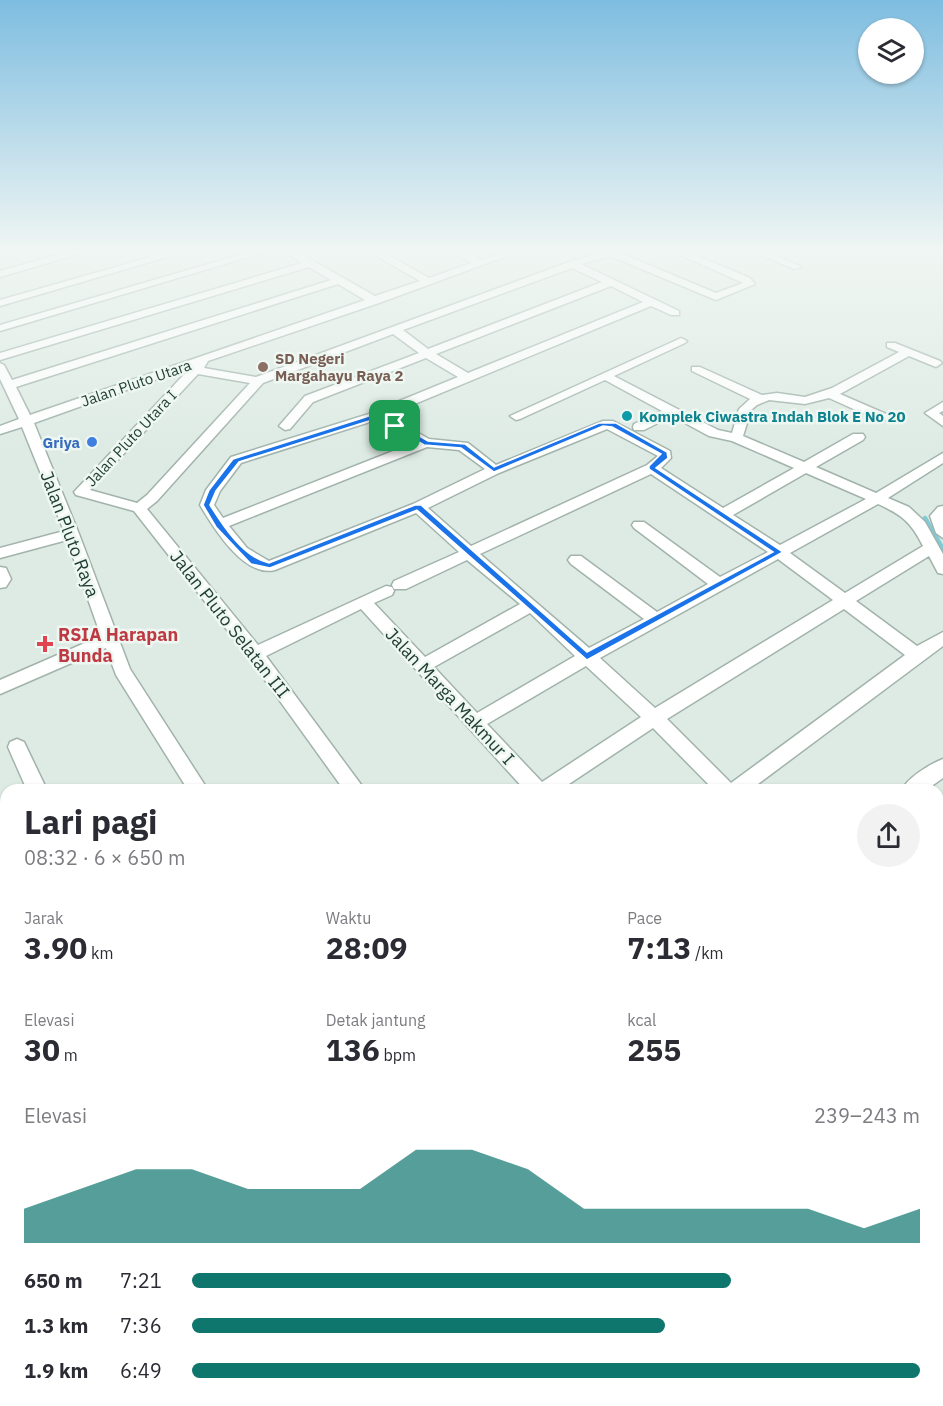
<!DOCTYPE html>
<html lang="id">
<head>
<meta charset="utf-8">
<style>
  body { margin:0; font-family:"IBM Plex Sans",sans-serif; background:#f2f2f3; color:#2b2b33; height:100vh; display:flex; flex-direction:column; font-size:22px; white-space:nowrap }
  * { box-sizing:border-box; margin:0 }
  p { font-size:20px; color:#7c7c81 }
  .icon { flex:none; width:33px; height:33px; fill:none; stroke:currentColor; stroke-width:2; stroke-linecap:round; stroke-linejoin:round }
  .map { position:relative; flex:1; overflow:hidden }
  .side { position:absolute; left:0px; top:784px; width:944px; height:622px; display:flex; flex-direction:column; background:#fff; border-radius:18px 18px 0 0; box-shadow:0 2px 4px #0004 }
  .side>* { flex:none }
  .tools { position:absolute; left:858px; top:18px; display:grid; gap:12px }
  .tools a { display:grid; place-items:center; width:66px; height:66px; border-radius:50%; background:#fff; box-shadow:0 2px 4px #0004; font-size:30px }
  .pin { position:absolute; display:grid; place-items:center; width:51px; height:51px; color:#fff; margin:-26px; border-radius:12px; box-shadow:0 3px 9px #0006 }
  .round { display:grid; place-items:center; flex:none; width:63px; height:63px; border-radius:32px; background:#f2f2f3 }
  .head { display:flex; align-items:center; justify-content:space-between; height:102px; padding:0 24px }
  h1 { font-size:33px; font-weight:700; line-height:45px }
  .figures { display:grid; grid-template-columns:repeat(3,1fr); gap:9px; height:102px; padding:6px 24px }
  .figures div { display:grid; align-content:center }
  .figures b { font-size:30px; font-weight:700 }
  .figures small { font-size:16px; font-weight:400 }
  .figures p { font-size:16px }
  .chart { height:168px; padding:12px 24px }
  .chart p { display:flex; justify-content:space-between }
  .chart svg { width:100%; height:108px; margin-top:6px; fill:#0f766e; opacity:.7 }
  ul { padding:0 24px; list-style:none; font-size:20px }
  li { display:grid; grid-template-columns:96px 72px 1fr; align-items:center; height:45px }
  li i { height:15px; border-radius:8px; background:#0f766e }
  .map>svg:first-child { display:block }
  .lines { fill:none; stroke-linecap:round; stroke-linejoin:round }
  .stream { stroke:#80cbd5; stroke-width:4.5 }
  .minor-casing { stroke:#a1b3ab; stroke-width:3 }
  .minor { fill:#fff; fill-rule:evenodd }
  .route { fill:#1a73e8; stroke:#fff; stroke-width:1.5; fill-rule:evenodd }
  .education-dot { fill:#8d6e63; stroke:#eef7f2; stroke-width:2 }
  .culture-dot { fill:#0f9aa8; stroke:#eef7f2; stroke-width:2 }
  .shop-dot { fill:#3f7fe0; stroke:#eef7f2; stroke-width:2 }
  .health-dot { fill:#e0444e; stroke:#eef7f2; stroke-width:2 }
  .labels { text-anchor:middle; dominant-baseline:central; stroke-width:5; stroke-linejoin:round; paint-order:stroke }
  .far-education-label { font-size:15px; font-weight:bold; fill:#785e54; stroke:#eef7f2; text-anchor:start }
  .far-street-label { font-size:15px; fill:#1e3c33; stroke:#eef7f2 }
  .far-culture-label { font-size:15px; font-weight:bold; fill:#0d838f; stroke:#eef7f2; text-anchor:start }
  .far-shop-label { font-size:15px; font-weight:bold; fill:#366cbe; stroke:#eef7f2; text-anchor:end }
  .street-label { font-size:18px; fill:#1e3c33; stroke:#eef7f2 }
  .health-label { font-size:18px; font-weight:bold; fill:#be3a42; stroke:#eef7f2; text-anchor:start }
</style>
</head>
<body>
<div class="map">
<svg width="943" height="1406" viewBox="0 0 943 1406">
  <rect width="100%" height="100%" fill="#deebe4"/>
  <g class="lines">
    <path class="stream" d="M 925,518 L 943,549"/>
    <g class="minor-casing">
      <path id="minor" d="M 75,250 L 92,250 L 0,277 L 0,271 Z
        M 175,250 L 191,250 L 0,306 L 0,300 Z
        M 256,250 L 272,250 L 0,331 L 0,325 Z
        M 282,250 L 294,250 L 375,296 L 420,281 L 366,250 L 379,250 L 429,278 L 472,263 L 448,250 L 461,250 L 481,260 L 508,250 L 523,250 L 379,303 L 208,361 L 204,368 L 256,377 L 569,262 L 602,252 L 599,250 L 613,250 L 716,293 L 743,283 L 669,250 L 683,250 L 750,278 L 755,284 L 716,300 L 610,256 L 581,264 L 679,311 L 679,315 L 671,315 L 651,306 L 400,410 L 392,410 L 390,407 L 392,404 L 458,377 L 426,358 L 313,402 L 290,429 L 285,430 L 279,426 L 305,396 L 419,353 L 393,334 L 263,383 L 157,501 L 147,509 L 258,645 L 386,586 L 392,587 L 394,591 L 392,595 L 374,603 L 425,657 L 520,604 L 467,560 L 406,589 L 394,589 L 392,585 L 394,581 L 459,552 L 416,513 L 275,570 C 244,578 213,527 200,505 L 206,490 L 231,457 L 372,413 L 390,417 L 429,439 L 468,443 L 496,465 L 603,421 L 613,421 L 670,451 L 671,458 L 661,468 L 723,508 L 794,468 L 732,441 L 709,436 L 672,416 L 644,430 L 634,430 L 633,427 L 634,424 L 662,411 L 605,380 L 520,419 L 516,420 L 510,416 L 681,338 L 687,341 L 685,343 L 614,376 L 718,430 L 732,433 L 739,409 L 750,399 L 692,371 L 692,367 L 700,367 L 762,395 L 777,393 L 805,397 L 832,388 L 899,352 L 887,347 L 887,343 L 895,343 L 940,361 L 942,363 L 936,367 L 909,356 L 840,394 L 886,414 L 888,417 L 886,420 L 878,420 L 829,398 L 805,404 L 769,400 L 757,405 L 751,410 L 743,436 L 804,462 L 853,434 L 863,434 L 865,437 L 863,440 L 816,467 L 876,493 L 943,453 L 943,463 L 888,498 L 909,507 L 925,522 L 943,554 L 943,574 L 938,573 L 929,556 L 856,601 L 917,646 L 943,632 L 943,646 L 750,790 L 714,790 L 653,728 L 560,790 L 525,790 L 361,609 L 266,656 L 365,790 L 344,790 L 249,658 L 134,511 L 76,495 L 74,492 L 191,367 L 34,423 L 79,534 L 130,669 L 208,790 L 188,790 L 116,675 L 106,648 L 0,694 L 0,680 L 101,636 L 67,540 L 0,558 L 0,548 L 64,531 L 22,427 L 0,434 L 0,426 L 19,419 L 0,379 L 0,363 L 4,365 L 12,380 L 331,280 L 309,267 L 0,360 L 0,353 L 302,263 ZM 572,268 L 602,282 L 428,349 L 403,330 ZM 338,284 L 365,300 L 30,415 L 16,387 ZM 611,286 L 643,302 L 468,373 L 436,354 ZM 198,374 L 250,383 L 147,495 L 137,503 L 90,490 ZM 373,421 L 381,423 L 416,442 L 223,518 L 214,505 L 220,491 L 241,463 ZM 607,429 L 658,456 L 647,465 L 471,546 L 428,508 L 499,473 ZM 427,447 L 459,450 L 485,469 L 413,504 L 269,561 L 247,548 L 229,526 ZM 806,473 L 866,499 L 780,545 L 733,515 ZM 651,474 L 768,552 L 720,577 L 644,522 L 634,522 L 632,525 L 634,528 L 708,584 L 657,612 L 581,556 L 571,556 L 568,560 L 571,564 L 644,619 L 589,648 L 480,554 ZM 878,504 C 902,515 911,522 923,546 L 845,593 L 790,553 ZM 778,559 L 833,600 L 655,708 L 600,658 ZM 844,609 L 905,655 L 731,783 L 667,719 ZM 530,613 L 575,656 L 477,713 L 434,667 ZM 586,666 L 641,717 L 542,782 L 487,724 Z
        M 749,250 L 763,250 L 802,267 L 794,269 Z
        M 943,402 L 943,411 L 939,413 L 943,416 L 943,426 L 925,413 Z
        M 943,506 L 943,538 L 936,533 L 930,516 L 938,507 Z
        M 0,567 L 6,568 L 11,579 L 6,587 L 0,588 Z
        M 17,739 L 24,742 L 47,790 L 27,790 L 8,747 L 10,742 Z
        M 943,759 L 943,778 L 926,790 L 902,790 C 907,778 930,764 943,759 Z
        M 938,972 L 943,974 L 943,1000 L 938,997 Z
        M 0,1107 L 6,1110 L 6,1153 L 0,1151 Z
        M 938,1220 L 943,1222 L 943,1254 L 938,1252 Z
        M 76,1401 L 106,1401 L 109,1406 L 77,1406 Z
        M 303,1401 L 333,1401 L 336,1406 L 304,1406 Z
        M 557,1401 L 588,1401 L 591,1406 L 559,1406 Z
        M 809,1401 L 841,1401 L 844,1406 L 811,1406 Z"/>
    </g>
    <use href="#minor" class="minor"/>
  </g>
  <linearGradient id="sky" x2="0" y2="1"><stop stop-color="#7ebde0"/><stop offset="0.56" stop-color="#f0f6f3"/><stop offset="1" stop-color="#f0f6f3" stop-opacity="0"/></linearGradient>
  <rect width="943" height="447" fill="url(#sky)"/>
  <path class="route" d="M 372,415 L 388,418 L 428,441 L 465,444 L 494,467 L 599,423 L 616,423 L 667,452 L 668,458 L 656,468 L 783,552 L 587,660 L 417,510 L 270,568 L 251,564 L 216,527 L 203,505 L 209,490 L 233,459 ZM 372,420 L 384,421 L 424,445 L 461,448 L 494,472 L 603,426 L 612,427 L 661,454 L 649,466 L 649,469 L 773,552 L 587,652 L 421,505 L 415,505 L 269,563 C 244,558 223,526 210,505 L 216,491 L 239,462 Z"/>
  <circle class="education-dot" cx="263" cy="367" r="6"/>
  <circle class="culture-dot" cx="627" cy="416" r="6"/>
  <circle class="shop-dot" cx="92" cy="442" r="6"/>
  <path class="health-dot" d="M42 635h6v6h6v6h-6v6h-6v-6h-6v-6h6z"/>
  <g class="labels">
    <g class="far-education-label">
      <text x="275" y="358">SD Negeri<tspan x="275" dy="17">Margahayu Raya 2</tspan></text>
    </g>
    <g class="far-street-label">
      <text transform="translate(136 383) rotate(-19)">Jalan Pluto Utara</text>
      <text transform="translate(131 438) rotate(-47)">Jalan Pluto Utara I</text>
    </g>
    <g class="far-culture-label">
      <text x="639" y="416">Komplek Ciwastra Indah Blok E No 20</text>
    </g>
    <g class="far-shop-label">
      <text x="80" y="442">Griya</text>
    </g>
    <g class="street-label">
      <text transform="translate(70 534) rotate(69)">Jalan Pluto Raya</text>
      <text transform="translate(230 624) rotate(52)">Jalan Pluto Selatan III</text>
      <text transform="translate(450 696) rotate(47)">Jalan Marga Makmur I</text>
    </g>
    <g class="health-label">
      <text x="58" y="634">RSIA Harapan<tspan x="58" dy="21">Bunda</tspan></text>
    </g>
  </g>
</svg>
<div class="tools">
<a><svg class="icon" aria-label="layers" viewBox="0 0 24 24"><path d="M12 4l9 5-9 5-9-5zM3 14l9 5 9-5"/></svg></a>
</div>
<div class="pin" style="left:395px;top:426px;background:#1e9e55"><svg class="icon" aria-label="arrive" viewBox="0 0 24 24"><path d="M6 21V4h12l-3 4 3 4H6"/></svg></div>
<section class="side">
<div class="head"><div><h1>Lari pagi</h1><p>08:32 · 6 × 650 m</p></div><a class="round"><svg class="icon" aria-label="share" viewBox="0 0 24 24"><path d="M12 15V3M7 8l5-5 5 5M5 13v7h14v-7"/></svg></a></div>
<div class="figures">
<div><p>Jarak</p><b>3.90<small> km</small></b></div>
<div><p>Waktu</p><b>28:09</b></div>
<div><p>Pace</p><b>7:13<small> /km</small></b></div>
</div>
<div class="figures">
<div><p>Elevasi</p><b>30<small> m</small></b></div>
<div><p>Detak jantung</p><b>136<small> bpm</small></b></div>
<div><p>kcal</p><b>255</b></div>
</div>
<div class="chart"><p><span>Elevasi</span>239–243 m</p>
<svg viewBox="0 0 160 44" preserveAspectRatio="none"><path d="M0 44V30L10 22L20 14L30 14L40 22L50 22L60 22L70 6L80 6L90 14L100 30L110 30L120 30L130 30L140 30L150 38L160 30V44z"/></svg>
</div>
<ul>
<li><b>650 m</b>7:21<i style="width:74%"></i></li>
<li><b>1.3 km</b>7:36<i style="width:65%"></i></li>
<li><b>1.9 km</b>6:49<i style="width:100%"></i></li>
</ul>
</section>
</div>
</body>
</html>
